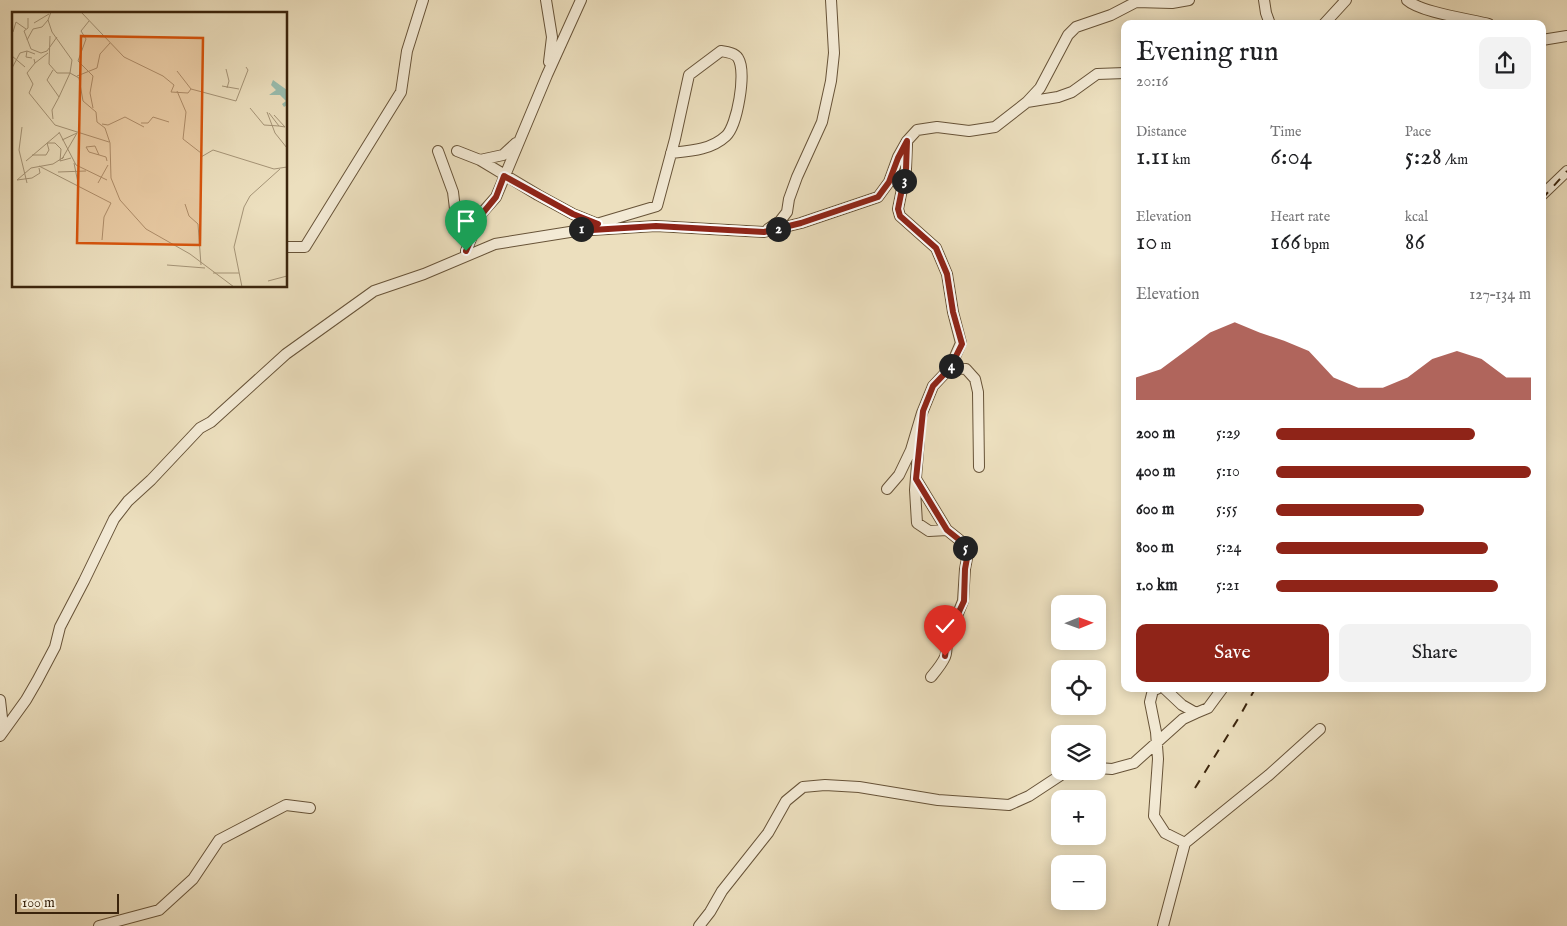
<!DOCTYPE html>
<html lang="en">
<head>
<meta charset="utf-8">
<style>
  body { margin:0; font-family:"IM FELL English",serif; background:#f2f2f2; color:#202124; height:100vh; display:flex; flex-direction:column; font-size:19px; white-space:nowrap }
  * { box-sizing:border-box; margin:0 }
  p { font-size:16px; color:#757577 }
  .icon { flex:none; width:28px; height:28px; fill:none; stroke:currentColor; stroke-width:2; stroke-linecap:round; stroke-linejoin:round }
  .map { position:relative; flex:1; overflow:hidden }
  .panel { position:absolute; left:1121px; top:20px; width:425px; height:672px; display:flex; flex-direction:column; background:#fff; border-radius:10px; box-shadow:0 2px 12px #0003 }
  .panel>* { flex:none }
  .needle { width:32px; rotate:89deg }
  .fabs { position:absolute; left:1051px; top:595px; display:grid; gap:10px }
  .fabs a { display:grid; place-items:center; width:55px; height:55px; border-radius:10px; background:#fff; box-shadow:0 2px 12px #0003; font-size:25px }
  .scale { position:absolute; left:15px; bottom:12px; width:104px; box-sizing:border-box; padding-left:5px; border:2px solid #3b240c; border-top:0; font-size:14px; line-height:18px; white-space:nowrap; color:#3b240c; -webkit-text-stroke:4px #f3ead5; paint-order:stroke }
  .pin { position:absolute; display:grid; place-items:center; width:42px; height:42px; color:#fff; margin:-51px -21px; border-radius:50% 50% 50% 0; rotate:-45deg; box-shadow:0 0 5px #0007 }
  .pin .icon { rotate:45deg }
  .km { position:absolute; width:25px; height:25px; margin:-12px; border-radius:50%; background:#222; color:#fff; font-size:14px; line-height:25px; text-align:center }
  .round { display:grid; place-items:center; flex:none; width:52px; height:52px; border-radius:10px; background:#f2f2f2 }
  .headline { display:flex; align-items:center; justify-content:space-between; height:85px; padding:0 15px }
  h1 { font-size:28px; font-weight:600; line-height:38px }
  .stats { display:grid; grid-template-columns:repeat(3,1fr); gap:8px; height:85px; padding:5px 15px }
  .stats div { display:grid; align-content:center }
  .stats b { font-size:25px; font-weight:600 }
  .stats small { font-size:14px; font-weight:400 }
  .stats p { font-size:14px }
  .chart { height:140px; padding:10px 15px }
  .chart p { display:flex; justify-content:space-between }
  .chart svg { width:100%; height:90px; margin-top:5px; fill:#8f2418; opacity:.7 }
  .action { display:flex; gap:10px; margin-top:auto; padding:10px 15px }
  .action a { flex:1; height:58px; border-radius:10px; background:#8f2418; color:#fff; font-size:20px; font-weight:600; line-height:58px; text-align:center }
  .action a+a { background:#f2f2f2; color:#202124 }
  ul { padding:0 15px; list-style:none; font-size:16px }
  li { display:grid; grid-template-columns:80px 60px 1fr; align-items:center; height:38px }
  li i { height:12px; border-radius:6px; background:#8f2418 }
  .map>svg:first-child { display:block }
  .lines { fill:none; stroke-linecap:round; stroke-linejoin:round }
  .minor-casing { stroke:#675338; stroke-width:12 }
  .minor { stroke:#f3ead5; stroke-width:10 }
  .rail { stroke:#3b240c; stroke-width:2; stroke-dasharray:9 9; stroke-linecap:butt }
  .route-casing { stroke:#fff; stroke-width:10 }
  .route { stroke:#8f2418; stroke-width:6 }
  .inset-road { fill:none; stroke:#a59477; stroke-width:1 }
  .view { fill:#d7540c; fill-opacity:0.15; stroke:#d7540c; stroke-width:2.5 }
  .inset-edge { fill:none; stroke:#3b240c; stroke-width:2.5 }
</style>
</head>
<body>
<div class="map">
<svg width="1567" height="926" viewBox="0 0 1567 926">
  <rect width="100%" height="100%" fill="#ecdfbe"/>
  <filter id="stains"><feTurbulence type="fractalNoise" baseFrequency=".004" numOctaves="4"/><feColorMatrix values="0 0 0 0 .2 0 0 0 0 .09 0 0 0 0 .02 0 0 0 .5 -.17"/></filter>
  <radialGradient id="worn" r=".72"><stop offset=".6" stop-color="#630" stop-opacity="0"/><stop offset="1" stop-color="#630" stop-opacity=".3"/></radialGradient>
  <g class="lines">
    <g class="minor-casing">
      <path id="minor" d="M 546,0 L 552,37 L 549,62
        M 1264,0 L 1266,13 L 1270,24
        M 1407,0 C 1420,12 1469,19 1489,24
        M 1324,24 L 1346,0
        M 1542,40 L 1567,36
        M 1027,102 L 1058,97 L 1072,92 L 1097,74 L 1125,73
        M 438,151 L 453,192 L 458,234 L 481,214 L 466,251
        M 457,151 L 480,160 L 538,195 L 573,214 L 598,224
        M 480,160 L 503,155 L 516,143
        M 1542,195 L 1567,171
        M 481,214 L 496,197 L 547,75 L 581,0
        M 593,225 L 657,206 L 675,139 L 689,75 L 721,51 C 727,52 735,53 738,58 C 747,72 737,126 726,136 C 711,150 690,151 671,153
        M 768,229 L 780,221 L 787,212 L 789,199 L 797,177 L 822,122 L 831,81 L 834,53 L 831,0
        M 286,247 L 305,247 L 401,92 L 407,51 L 423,0
        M 950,368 L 966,369 L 975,379 L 978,392 L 979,467
        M 919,439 L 915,490 L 917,523 L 929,531 L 947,530 L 962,542 L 968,553 L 965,569 L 963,601 L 957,616 C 938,623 951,642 945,657 C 942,664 936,671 931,677
        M 916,479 L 947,530
        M 887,489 L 899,475 L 911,450 L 922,413 L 933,386 L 950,368 L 961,343 L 953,312 L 947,274 L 936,248 L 900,216 L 898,209 L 906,169 L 907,144
        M 1157,689 L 1153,690 L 1150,702 L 1156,732 L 1158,759 L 1154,816 L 1165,833 L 1185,843 L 1163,926
        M 1165,689 L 1182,705 L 1196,713 L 1208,708 L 1222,689
        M 0,700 L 2,718 L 2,732
        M 0,736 L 26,700 L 37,681 L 55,647 L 60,627 L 84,581 L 114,519 L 128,501 L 151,480 L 200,428 L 211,422 L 286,354 L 374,291 L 424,274 L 495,244 L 576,231 L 656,226 L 764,232 L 801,223 L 878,197 L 889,182 L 898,157 L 907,141 L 917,130 L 937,127 L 969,131 L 995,127 L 1027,102 L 1040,88 L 1068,35 L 1076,27 L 1111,15 L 1136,2 L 1172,3 L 1189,0
        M 1098,768 L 1112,769 L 1134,763 L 1183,719 L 1196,713
        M 1185,843 L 1269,775 L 1320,729
        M 99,926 L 159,910 L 193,879 L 219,840 L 286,805 L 310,808
        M 699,926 L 710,912 L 722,891 L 768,833 L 786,801 L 803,787 L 825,785 L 859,787 L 938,800 L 1009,805 L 1029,796 L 1067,771"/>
    </g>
    <use href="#minor" class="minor"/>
    <path class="rail" d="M 1542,199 L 1567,171
      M 1195,788 L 1238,719 L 1255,689"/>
  </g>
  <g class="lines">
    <g class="route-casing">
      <path id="route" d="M 466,251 L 482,214 L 496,197 L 504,176 L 573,214 L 598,224 L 576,231 L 656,226 L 764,232 L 801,223 L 878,197 L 889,182 L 898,158 L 907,141 L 906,169 L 898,209 L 900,216 L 936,248 L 947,274 L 953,312 L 962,344 L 950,368 L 933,386 L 923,411 L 916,479 L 947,530 L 962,542 L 968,553 L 965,569 L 964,601 L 957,616 L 951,618 L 945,628 L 947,643 L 945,656"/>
    </g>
    <use href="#route" class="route"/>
  </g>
  <g transform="translate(12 12)">
    <rect width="275" height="275" fill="#ecdfbe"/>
    <path d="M 261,68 L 275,78 L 275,93 L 272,95 L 270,92 L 274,89 L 268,83 L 257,83 L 264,78 L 259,73 Z" fill="#99bdaf"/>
    <path class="inset-road" d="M 39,0 L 36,8 L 40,20 L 60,48 L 58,61 L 67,66 L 71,89 L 84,100 L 85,110 L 93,116 L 98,131 L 99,166 L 108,188 L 134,217 L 178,242 L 222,275M 69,0 L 112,45 L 151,64 L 162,73 L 159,80 L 176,81 L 179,77 L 224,89 L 236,58 L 234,55M 16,6 L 16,16 L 12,19 L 19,37 L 29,41 L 35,39 L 45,25M 77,9 L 69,19 L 74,27 L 66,49 L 81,64 L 78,81 L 81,96M 22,11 L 37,2M 1,20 L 4,10 L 14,17M 38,24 L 37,52 L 45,61 L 58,61 L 47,85M 15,28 L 21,17 L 30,15 L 36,8M 0,44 L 13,55M 20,46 L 14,45 L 15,39 L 23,42M 22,47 L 23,51 L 36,41M 23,51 L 15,61 L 21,72 L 17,81 L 43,113 L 97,130M 0,56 L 8,41 L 15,39M 214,57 L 217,69 L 215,76M 165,59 L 179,77M 65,64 L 85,56 L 88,42 L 98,31M 210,74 L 227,77M 165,79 L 174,100 L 171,127 L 189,141 L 189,145 L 201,138 L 262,157 L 275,155M 238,96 L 252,113 L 267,114M 255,100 L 263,121 L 275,136M 257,101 L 267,114 L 273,115M 262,103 L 273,115M 41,107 L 40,98 L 47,85 L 35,68 L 41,58M 129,111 L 136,111 L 141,105 L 157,110M 90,112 L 96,113 L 113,105 L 132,115M 10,115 L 7,138 L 15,171M 47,120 L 64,153 L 95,168M 50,128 L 65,121M 35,131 L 43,131 L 49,137 L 48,149 L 59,146M 20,143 L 34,143 L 37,138 L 35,131M 87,143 L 83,134 L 74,135 L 77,140 L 94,145 L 95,149M 50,147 L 65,121M 14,149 L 47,121M 62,151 L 66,171M 27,154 L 99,191 L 92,205 L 90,228M 46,160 L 74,159M 5,168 L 19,156 L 41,152 L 52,145M 5,168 L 20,166 L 28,161 L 27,156M 86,171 L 96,153M 173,192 L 177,204 L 186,212 L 189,253M 155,253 L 193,256M 201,261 L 227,261M 256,269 L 275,264M 230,275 L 222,235 L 232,195 L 238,184 L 268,157"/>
    <path class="view" d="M 69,24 L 191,26 L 188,233 L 65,231 Z"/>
    <rect width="275" height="275" class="inset-edge"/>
  </g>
  <rect width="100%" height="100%" filter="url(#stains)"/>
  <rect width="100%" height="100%" fill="url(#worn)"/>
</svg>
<div class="fabs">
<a><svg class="needle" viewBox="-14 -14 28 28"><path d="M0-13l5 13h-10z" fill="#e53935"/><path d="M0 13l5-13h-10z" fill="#757577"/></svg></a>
<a><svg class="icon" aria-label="locate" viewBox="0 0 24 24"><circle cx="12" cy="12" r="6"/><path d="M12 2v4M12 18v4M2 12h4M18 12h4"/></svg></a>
<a><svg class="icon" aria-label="layers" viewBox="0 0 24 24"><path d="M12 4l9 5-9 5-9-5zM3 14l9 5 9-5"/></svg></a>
<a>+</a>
<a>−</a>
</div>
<div class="scale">100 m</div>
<div class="pin" style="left:466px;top:251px;background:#1e9e55"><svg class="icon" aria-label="arrive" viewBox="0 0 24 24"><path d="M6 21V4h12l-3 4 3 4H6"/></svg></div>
<div class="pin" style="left:945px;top:656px;background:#d93025"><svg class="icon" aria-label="check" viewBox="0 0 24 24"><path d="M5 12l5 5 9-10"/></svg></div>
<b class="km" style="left:581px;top:229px">1</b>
<b class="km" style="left:778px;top:229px">2</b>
<b class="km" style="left:904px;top:181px">3</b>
<b class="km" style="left:951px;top:366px">4</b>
<b class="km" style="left:965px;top:548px">5</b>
<section class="panel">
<div class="headline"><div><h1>Evening run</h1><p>20:16</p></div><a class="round"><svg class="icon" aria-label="share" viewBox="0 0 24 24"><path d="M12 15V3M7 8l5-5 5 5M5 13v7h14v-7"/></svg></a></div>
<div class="stats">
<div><p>Distance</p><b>1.11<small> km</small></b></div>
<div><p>Time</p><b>6:04</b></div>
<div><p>Pace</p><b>5:28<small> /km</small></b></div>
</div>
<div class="stats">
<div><p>Elevation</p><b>10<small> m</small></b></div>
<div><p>Heart rate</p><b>166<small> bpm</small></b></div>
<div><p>kcal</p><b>86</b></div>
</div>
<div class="chart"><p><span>Elevation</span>127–134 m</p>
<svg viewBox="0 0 160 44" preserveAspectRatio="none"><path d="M0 44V33L10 29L20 20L30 11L40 6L50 11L60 15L70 20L80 33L90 38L100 38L110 33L120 24L130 20L140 24L150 33L160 33V44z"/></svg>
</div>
<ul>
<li><b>200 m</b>5:29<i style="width:78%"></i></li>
<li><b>400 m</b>5:10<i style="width:100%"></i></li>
<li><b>600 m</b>5:55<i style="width:58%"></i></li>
<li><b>800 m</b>5:24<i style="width:83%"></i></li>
<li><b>1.0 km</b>5:21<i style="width:87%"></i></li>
</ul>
<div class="action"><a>Save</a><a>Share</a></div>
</section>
</div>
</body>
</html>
